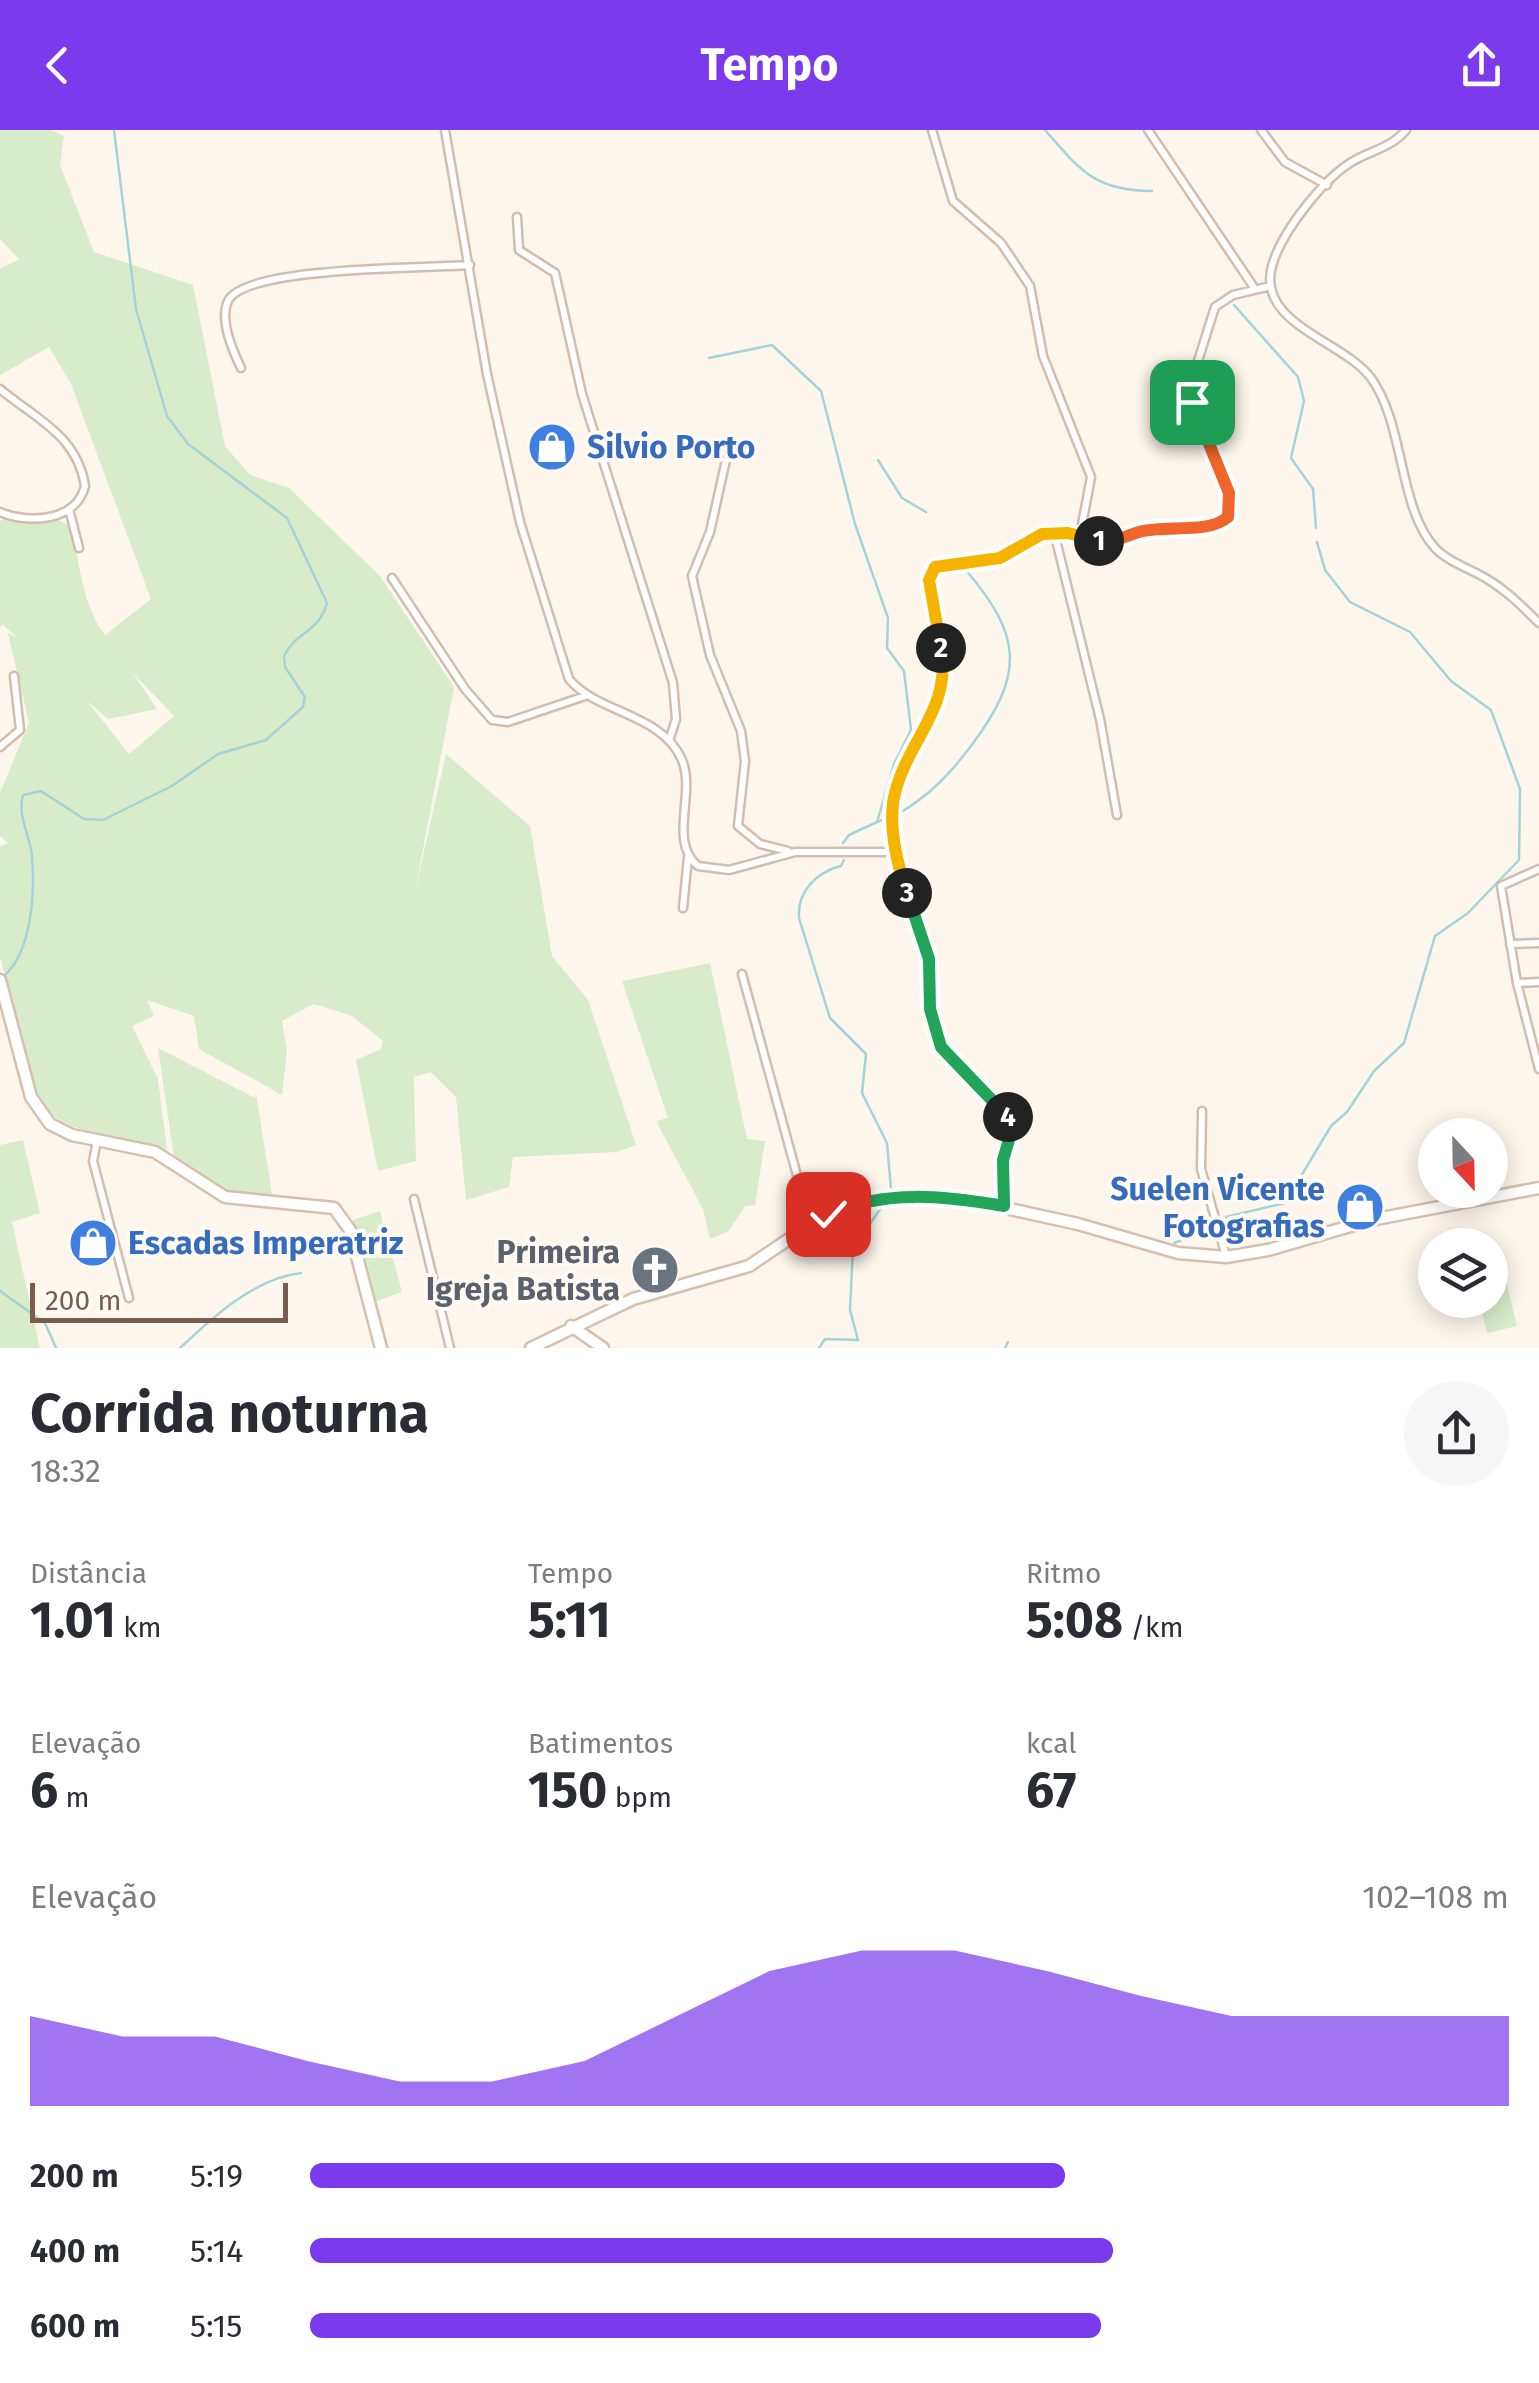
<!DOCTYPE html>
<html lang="pt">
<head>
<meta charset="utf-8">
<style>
  body { margin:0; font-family:"Fira Sans",sans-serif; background:#f7f7f7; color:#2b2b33; height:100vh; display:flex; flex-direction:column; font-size:38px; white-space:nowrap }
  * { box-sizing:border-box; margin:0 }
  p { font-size:32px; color:#7c7c81 }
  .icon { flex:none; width:55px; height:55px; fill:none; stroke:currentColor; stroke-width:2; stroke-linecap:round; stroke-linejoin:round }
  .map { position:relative; height:1218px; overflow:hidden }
  .details { display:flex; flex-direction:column; background:#fff; flex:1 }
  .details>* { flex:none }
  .needle { width:65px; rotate:158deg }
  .fabs { position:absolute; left:1418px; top:988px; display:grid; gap:20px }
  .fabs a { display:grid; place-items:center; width:90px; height:90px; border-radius:50%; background:#fff; box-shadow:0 5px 25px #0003; font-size:50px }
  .scale { position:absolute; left:30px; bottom:25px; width:258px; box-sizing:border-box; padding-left:10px; border:5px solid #7a5c4d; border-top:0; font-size:28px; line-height:35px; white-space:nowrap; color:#7a5c4d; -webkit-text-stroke:8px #fffaf3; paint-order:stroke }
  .pin { position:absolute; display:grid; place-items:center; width:85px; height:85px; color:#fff; margin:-42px; border-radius:20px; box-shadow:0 5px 15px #0006 }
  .km { position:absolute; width:50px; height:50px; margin:-25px; border-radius:50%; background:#222; color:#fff; font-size:28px; line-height:50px; text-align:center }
  .round { display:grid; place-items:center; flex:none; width:105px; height:105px; border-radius:52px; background:#f7f7f7 }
  .headline { display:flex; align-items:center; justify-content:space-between; height:170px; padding:0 30px }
  h1 { font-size:55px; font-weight:700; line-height:75px }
  .metrics { display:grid; grid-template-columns:repeat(3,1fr); gap:15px; height:170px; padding:10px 30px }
  .metrics div { display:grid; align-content:center }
  .metrics b { font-size:50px; font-weight:700 }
  .metrics small { font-size:28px; font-weight:400 }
  .metrics p { font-size:28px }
  .chart { height:280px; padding:20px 30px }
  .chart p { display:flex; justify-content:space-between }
  .chart svg { width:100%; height:180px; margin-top:10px; fill:#7c3aed; opacity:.7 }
  ul { padding:0 30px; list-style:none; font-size:32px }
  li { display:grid; grid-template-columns:160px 120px 1fr; align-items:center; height:75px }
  li i { height:25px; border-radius:12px; background:#7c3aed }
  header { display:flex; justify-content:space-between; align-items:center; height:130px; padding:0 30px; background:#7c3aed; color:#fff; font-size:45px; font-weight:700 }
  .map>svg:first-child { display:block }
  .green { fill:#d8ecc9; fill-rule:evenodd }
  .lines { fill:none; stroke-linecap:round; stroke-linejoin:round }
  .stream { stroke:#a5d3da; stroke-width:2.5 }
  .street-casing { stroke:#d1beb0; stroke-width:11 }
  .secondary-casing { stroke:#d6c0b0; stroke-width:15 }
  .street { stroke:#fff; stroke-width:6 }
  .secondary { stroke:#fff; stroke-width:10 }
  .split-1-casing { stroke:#fff; stroke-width:20 }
  .split-2-casing { stroke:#fff; stroke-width:20 }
  .split-3-casing { stroke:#fff; stroke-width:20 }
  .split-4-casing { stroke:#fff; stroke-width:20 }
  .split-5-casing { stroke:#fff; stroke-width:20 }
  .split-1 { stroke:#f0652b; stroke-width:12 }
  .split-2 { stroke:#f5b400; stroke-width:12 }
  .split-3 { stroke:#f5b400; stroke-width:12 }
  .split-4 { stroke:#22a559; stroke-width:12 }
  .split-5 { stroke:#22a559; stroke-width:12 }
  .labels { text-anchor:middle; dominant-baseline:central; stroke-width:8; stroke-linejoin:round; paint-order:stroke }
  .shop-label { font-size:32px; font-weight:bold; fill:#366cbe; stroke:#fffaf3; text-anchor:start }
  .worship-label { font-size:32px; font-weight:bold; fill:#5b616d; stroke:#fffaf3; text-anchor:end }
</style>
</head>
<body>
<header><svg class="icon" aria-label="back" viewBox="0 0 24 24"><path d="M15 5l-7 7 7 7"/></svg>Tempo<svg class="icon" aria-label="share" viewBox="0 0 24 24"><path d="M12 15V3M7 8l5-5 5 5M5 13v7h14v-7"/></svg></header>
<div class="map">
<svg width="1539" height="1218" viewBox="0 0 1539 1218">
  <rect width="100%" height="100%" fill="#fdf6ec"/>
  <path class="green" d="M 0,0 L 51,0 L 64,6 L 60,35 L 94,122 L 193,155 L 225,316 L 250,345 L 289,358 L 380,446 L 454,557 L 415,761 L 446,624 L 530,696 L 552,826 L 588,870 L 636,1015 L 617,1022 L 513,1027 L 509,1057 L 466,1070 L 456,967 L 431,942 L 414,947 L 416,1031 L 378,1041 L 356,930 L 381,919 L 383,911 L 352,886 L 314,874 L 282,891 L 287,922 L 282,965 L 199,919 L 194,886 L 147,870 L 154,886 L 132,896 L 158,949 L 167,1020 C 124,1008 70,1006 39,974 L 0,827 L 0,716 L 8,713 L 0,706 L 0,663 L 29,593 L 8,503 L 18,508 L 2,494 L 0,498 L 0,390 L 52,387 L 73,397 C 79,435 82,473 105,505 L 151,469 L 71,254 L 49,217 L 0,245 L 0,139 L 19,129 L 0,109 ZM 132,542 L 174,586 L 129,624 L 87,571 L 108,589 L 157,579 Z
    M 710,833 L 747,1009 L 765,1011 L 755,1075 L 745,1076 L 729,1101 L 710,1109 L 703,1079 L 656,991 L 668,988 L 622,851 Z
    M 158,918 L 255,968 L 256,963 L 272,1064 L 237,1066 L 174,1027 Z
    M 23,1010 L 40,1083 L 12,1092 L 40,1218 L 0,1218 L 0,1015 Z
    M 380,1081 L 402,1162 L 374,1172 L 353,1090 Z
    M 1502,1133 L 1517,1196 L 1487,1203 L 1479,1170 L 1490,1170 L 1490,1136 Z"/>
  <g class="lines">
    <path class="stream" d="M 1045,0 C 1080,40 1095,61 1152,61
      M 1234,175 L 1298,247 L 1304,271 L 1291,328 L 1313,359 L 1316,398
      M 709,228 L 772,215 L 821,261 L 855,394 L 888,488 L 887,518 L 904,541 L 911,600 L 894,634 L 877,692 L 849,705 L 843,713
      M 878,330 L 902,368 L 926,382
      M 898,684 C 930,665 949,645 971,616 C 1025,544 1023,506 964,438
      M 877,692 L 890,687
      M 844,730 L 841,736 C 817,742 797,761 799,788 L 830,888 L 866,924 L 862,963 L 887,1013 L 891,1059
      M 4,846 C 32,821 35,763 32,726 C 30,705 17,686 23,665 L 41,661 L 84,689 L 103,690 L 172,656 L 218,624 L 266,610 L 303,577 L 305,567 L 285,537 L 284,526 C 296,501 319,503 327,473 L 287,388 L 188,314 L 167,286 L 136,179 L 114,0
      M 1226,1087 L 1285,1073 L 1331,996 L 1347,982 L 1374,941 L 1404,913 L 1435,806 L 1468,783 L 1519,730 L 1520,659 L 1491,580 L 1451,551 L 1410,502 L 1350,472 L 1325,440 L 1317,412
      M 1174,1113 L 1213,1098
      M 0,1161 L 45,1193 L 56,1218
      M 180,1218 C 213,1187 255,1148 301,1143
      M 819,1218 L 825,1209 L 858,1210 L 850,1180 L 853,1118 L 883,1075
      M 1005,1218 L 1008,1212"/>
    <g class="street-casing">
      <path id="street" d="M 445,0 L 487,244 L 520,392 L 569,549 C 598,584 662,583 682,630 C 696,663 668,712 698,736 L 729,740 L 795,722 L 895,722
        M 932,0 L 953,71 L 1001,113 L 1030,156 L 1043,226 L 1091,347 L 1080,405
        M 1148,0 L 1255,159
        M 1261,0 L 1285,32 L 1327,55
        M 1406,0 C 1392,17 1373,20 1355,30 C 1324,47 1281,103 1272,136 C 1256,194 1344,211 1371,248 C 1405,295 1398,377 1435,418 C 1448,432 1471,439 1487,449 C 1507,461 1523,477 1539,493
        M 517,87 L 519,120 L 555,143 L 582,264 L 673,553 L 676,589 L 669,611
        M 241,238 C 233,221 219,190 228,171 C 244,136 430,138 470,135
        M 0,259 C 36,289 77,305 85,356 C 76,392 28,394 0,382
        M 726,330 L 710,402 L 692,446 L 710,525 L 741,601 L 745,631 L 738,696 L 760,714 L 788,721
        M 69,379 L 79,418
        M 1054,402 L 1100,589 L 1117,685
        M 392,448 L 465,559 L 492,590 L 508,592 L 585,566
        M 0,617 L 20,600 L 14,546
        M 1539,739 L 1501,756 L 1517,853 L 1539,939
        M 683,778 L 688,727
        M 1510,814 L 1539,813
        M 742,844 L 810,1093
        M 1517,853 L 1539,852
        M 1202,981 L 1201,1039 L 1226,1126
        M 97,1011 L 93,1031 L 129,1168
        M 414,1069 L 450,1218
        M 1005,1076 L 1003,1030 L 1009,990 L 941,917 L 930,879 L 929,829 L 895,722 L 895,661 L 934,584 L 941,559 L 942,526 L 930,445 L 942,434 L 1000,428 L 1042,404 L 1068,403 L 1109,412 L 1155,398 L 1224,391 L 1230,382 L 1230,367 L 1194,279 L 1192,250 L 1215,177 L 1233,165 L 1271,156"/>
    </g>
    <g class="secondary-casing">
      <path id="secondary" d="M 0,850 L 31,967 L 50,994 L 72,1005 L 155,1022 L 225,1067 L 334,1078 L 350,1100 L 381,1218
        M 571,1196 L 603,1218
        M 531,1218 L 633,1169 L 749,1136 L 820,1088 L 877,1069 L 955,1067 L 1078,1094 L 1178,1123 L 1226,1127 L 1268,1120 L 1371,1090 L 1539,1058"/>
    </g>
    <use href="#street" class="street"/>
    <use href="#secondary" class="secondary"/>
  </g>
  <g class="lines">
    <g class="split-1-casing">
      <path id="split-1" d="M 1099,411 C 1114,413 1125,406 1139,402 C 1166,394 1207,405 1228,387 L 1229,363 L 1192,272"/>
    </g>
    <g class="split-2-casing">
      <path id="split-2" d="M 941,518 L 929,450 L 935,437 L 1000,428 L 1042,404 L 1068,403 L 1099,411"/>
    </g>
    <g class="split-3-casing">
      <path id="split-3" d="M 907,763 C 897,733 887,695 895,663 C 908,610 952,578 941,518"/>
    </g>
    <g class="split-4-casing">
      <path id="split-4" d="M 907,763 L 929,829 L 930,879 L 941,917 L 1008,987"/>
    </g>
    <g class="split-5-casing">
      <path id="split-5" d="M 828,1084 C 887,1059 943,1066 1004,1076 L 1003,1030 L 1011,1003 L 1008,987"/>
    </g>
    <use href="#split-1" class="split-1"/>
    <use href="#split-2" class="split-2"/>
    <use href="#split-3" class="split-3"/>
    <use href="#split-4" class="split-4"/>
    <use href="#split-5" class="split-5"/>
  </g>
  <defs>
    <g id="shop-disc" transform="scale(2.5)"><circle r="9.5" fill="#3f7fe0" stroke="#fffaf3"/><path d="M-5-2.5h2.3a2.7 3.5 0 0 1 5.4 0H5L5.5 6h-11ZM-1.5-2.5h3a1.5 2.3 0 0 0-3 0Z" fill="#fff"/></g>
    <g id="church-disc" transform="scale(2.5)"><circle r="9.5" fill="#6b7280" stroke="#fffaf3"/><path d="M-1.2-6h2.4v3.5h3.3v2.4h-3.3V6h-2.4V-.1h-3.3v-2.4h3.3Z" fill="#fff"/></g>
  </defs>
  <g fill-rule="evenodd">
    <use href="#shop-disc" x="552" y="317"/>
    <use href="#shop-disc" x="1360" y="1077"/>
    <use href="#shop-disc" x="93" y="1113"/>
    <use href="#church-disc" x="655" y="1140"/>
  </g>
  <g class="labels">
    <g class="shop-label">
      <text x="587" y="317">Silvio Porto</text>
      <text x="1325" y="1059" text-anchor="end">Suelen Vicente<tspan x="1325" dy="37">Fotografias</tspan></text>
      <text x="128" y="1113">Escadas Imperatriz</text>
    </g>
    <g class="worship-label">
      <text x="620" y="1122">Primeira<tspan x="620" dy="37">Igreja Batista</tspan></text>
    </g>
  </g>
</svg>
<div class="fabs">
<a><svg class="needle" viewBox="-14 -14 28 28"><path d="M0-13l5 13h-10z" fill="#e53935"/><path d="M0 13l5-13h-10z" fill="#7c7c81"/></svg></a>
<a><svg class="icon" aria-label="layers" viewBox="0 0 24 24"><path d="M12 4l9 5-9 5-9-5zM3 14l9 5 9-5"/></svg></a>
</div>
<div class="scale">200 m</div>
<div class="pin" style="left:1192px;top:272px;background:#1e9e55"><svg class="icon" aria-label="arrive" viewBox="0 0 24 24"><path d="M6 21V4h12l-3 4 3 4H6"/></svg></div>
<div class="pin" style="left:828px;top:1084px;background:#d93025"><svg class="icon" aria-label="check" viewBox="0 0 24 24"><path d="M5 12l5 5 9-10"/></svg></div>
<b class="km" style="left:1099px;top:411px">1</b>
<b class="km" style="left:941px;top:518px">2</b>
<b class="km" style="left:907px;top:763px">3</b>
<b class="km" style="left:1008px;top:987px">4</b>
</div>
<section class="details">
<div class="headline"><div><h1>Corrida noturna</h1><p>18:32</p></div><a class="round"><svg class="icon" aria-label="share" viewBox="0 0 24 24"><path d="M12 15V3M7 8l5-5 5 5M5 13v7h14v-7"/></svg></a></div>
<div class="metrics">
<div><p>Distância</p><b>1.01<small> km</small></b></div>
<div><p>Tempo</p><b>5:11</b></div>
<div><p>Ritmo</p><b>5:08<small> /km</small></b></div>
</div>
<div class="metrics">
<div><p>Elevação</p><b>6<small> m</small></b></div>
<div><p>Batimentos</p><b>150<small> bpm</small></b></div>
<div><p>kcal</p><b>67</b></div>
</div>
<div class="chart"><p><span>Elevação</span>102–108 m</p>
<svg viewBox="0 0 160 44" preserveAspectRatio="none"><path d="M0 44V22L10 27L20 27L30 33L40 38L50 38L60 33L70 22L80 11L90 6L100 6L110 11L120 17L130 22L140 22L150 22L160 22V44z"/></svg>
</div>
<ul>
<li><b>200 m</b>5:19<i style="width:63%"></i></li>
<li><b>400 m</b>5:14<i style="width:67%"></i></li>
<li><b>600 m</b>5:15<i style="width:66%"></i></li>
</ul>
</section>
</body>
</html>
